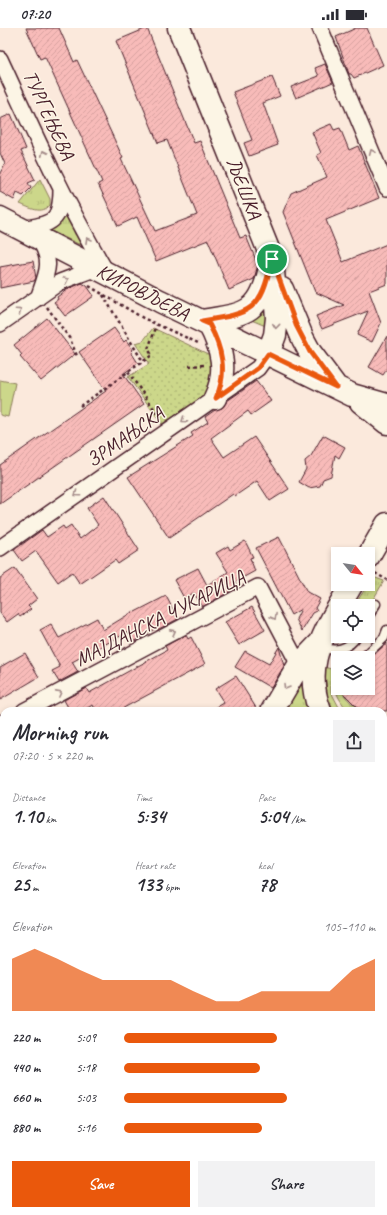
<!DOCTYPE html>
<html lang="en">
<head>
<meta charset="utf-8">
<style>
  body { margin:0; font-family:Caveat,sans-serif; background:#f2f2f3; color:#2b2b33; height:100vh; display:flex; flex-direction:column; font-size:15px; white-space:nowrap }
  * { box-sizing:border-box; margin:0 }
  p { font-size:13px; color:#7c7c81 }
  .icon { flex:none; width:22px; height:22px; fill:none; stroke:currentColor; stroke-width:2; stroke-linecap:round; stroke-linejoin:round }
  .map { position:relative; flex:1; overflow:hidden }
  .drawer { position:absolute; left:0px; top:679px; width:387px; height:508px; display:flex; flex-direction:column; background:#fff; border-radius:12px 12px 0 0; box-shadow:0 2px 6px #0003 }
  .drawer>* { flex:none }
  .needle { width:26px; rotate:120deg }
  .buttons { position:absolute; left:331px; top:519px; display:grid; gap:8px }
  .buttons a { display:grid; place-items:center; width:44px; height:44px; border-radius:0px; background:#fff; box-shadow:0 2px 6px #0003; font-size:20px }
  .pin { position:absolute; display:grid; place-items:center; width:34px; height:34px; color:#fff; margin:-17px; border:2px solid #fff; border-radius:50%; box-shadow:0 1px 4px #0007 }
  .round { display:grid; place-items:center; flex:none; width:42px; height:42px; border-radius:0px; background:#f2f2f3 }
  .headline { display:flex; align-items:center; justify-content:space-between; height:68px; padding:0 12px }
  h1 { font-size:22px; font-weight:700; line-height:30px }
  .figures { display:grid; grid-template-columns:repeat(3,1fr); gap:6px; height:68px; padding:4px 12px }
  .figures div { display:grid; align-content:center }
  .figures b { font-size:20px; font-weight:700 }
  .figures small { font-size:11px; font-weight:400 }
  .figures p { font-size:11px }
  .chart { height:112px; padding:8px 12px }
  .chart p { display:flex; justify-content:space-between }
  .chart svg { width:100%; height:72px; margin-top:4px; fill:#ea580c; opacity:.7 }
  .cta { display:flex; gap:8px; margin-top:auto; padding:8px 12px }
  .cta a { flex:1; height:46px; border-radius:0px; background:#ea580c; color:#fff; font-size:16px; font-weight:700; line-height:46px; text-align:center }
  .cta a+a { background:#f2f2f3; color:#2b2b33 }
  ul { padding:0 12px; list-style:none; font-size:13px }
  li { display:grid; grid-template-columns:64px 48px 1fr; align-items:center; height:30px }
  li i { height:10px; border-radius:5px; background:#ea580c }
  .status { display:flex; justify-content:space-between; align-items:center; height:28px; padding:0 20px; background:#fff; direction:ltr }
  .status svg { height:11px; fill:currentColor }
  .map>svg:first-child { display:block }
  .built { fill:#fadbd2 }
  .grass { fill:url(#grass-tufts); stroke:#8b7b5a }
  .park { fill:url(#park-dots); stroke:#8b7b5a }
  .pitch { fill:#ccd78a; stroke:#8b7b5a }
  .building { fill:url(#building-hatch); stroke:#4a1f2b }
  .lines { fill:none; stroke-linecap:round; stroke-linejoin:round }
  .lane-casing { stroke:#4a1f2b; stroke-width:11 }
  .street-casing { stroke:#4a1f2b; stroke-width:18 }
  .secondary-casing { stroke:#4a1f2b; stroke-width:25 }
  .path { stroke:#4a1f2b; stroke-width:2.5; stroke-dasharray:3 3; stroke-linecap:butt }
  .lane { stroke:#fcf5e5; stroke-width:8 }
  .street { stroke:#fcf5e5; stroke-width:15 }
  .secondary { stroke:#fcf5e5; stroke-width:22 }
  .tram { stroke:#4a1f2b; stroke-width:1 }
  .oneway { stroke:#a38a88 }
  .route-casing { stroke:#fff; stroke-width:8 }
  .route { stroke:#ea580c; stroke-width:5 }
  .labels { text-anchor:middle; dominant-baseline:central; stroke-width:3; stroke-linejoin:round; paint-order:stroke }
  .street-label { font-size:20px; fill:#4a1f2b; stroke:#fcf5e5 }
</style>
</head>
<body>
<div class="status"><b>07:20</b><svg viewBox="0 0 49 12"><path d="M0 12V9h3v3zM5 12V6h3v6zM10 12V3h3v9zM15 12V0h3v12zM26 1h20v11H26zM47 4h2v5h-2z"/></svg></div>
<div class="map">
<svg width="387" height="1187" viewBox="0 0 387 1187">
  <defs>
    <pattern id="grass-tufts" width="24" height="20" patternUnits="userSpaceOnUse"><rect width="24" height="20" fill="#ccd78a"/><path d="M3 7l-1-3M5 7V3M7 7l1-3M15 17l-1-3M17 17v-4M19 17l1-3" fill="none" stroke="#b1b877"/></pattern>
    <pattern id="park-dots" width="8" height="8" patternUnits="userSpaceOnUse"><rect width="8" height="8" fill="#ccd78a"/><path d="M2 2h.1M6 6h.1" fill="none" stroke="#b1b877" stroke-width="1.8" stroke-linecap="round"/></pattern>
    <pattern id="building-hatch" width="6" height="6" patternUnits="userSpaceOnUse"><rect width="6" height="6" fill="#f8bbb9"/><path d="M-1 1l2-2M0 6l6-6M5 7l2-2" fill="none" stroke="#d6a09f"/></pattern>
  </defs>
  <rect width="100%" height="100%" fill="#fbe9dc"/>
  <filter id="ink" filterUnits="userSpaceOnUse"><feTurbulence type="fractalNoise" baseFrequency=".025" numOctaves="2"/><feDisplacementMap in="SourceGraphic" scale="8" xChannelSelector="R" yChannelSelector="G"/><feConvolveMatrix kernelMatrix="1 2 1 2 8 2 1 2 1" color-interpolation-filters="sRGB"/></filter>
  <g filter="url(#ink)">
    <path class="built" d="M 383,751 L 387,751 L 387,1187 L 213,1187 L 212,1183 L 383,1183 Z"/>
    <path class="grass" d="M 40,151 L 50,171 L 50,177 C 42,187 30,180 20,176 Z
      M 67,183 L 91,222 L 49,202 L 61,195 Z
      M 270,270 L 268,299 L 249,291 Z
      M 373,549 L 384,553 L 368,580 L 368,578 L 354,578 Z
      M 324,639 L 331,641 L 331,664 L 341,683 L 334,683 L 328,673 Z
      M 337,647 L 338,648 L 338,660 L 341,660 C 344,671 357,681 367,683 L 347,682 C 340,672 331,661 337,647 Z
      M 304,651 L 311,683 L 285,683 Z"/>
    <path class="park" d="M 153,300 L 208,326 C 216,335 216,353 208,363 C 200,374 173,388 162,396 L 128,349 L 149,336 L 135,315 L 143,313 Z"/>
    <path class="pitch" d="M 0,352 L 15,355 L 8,389 L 0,387 Z"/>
    <path class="building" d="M 26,0 L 59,0 L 74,34 L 77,32 L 123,130 L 121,131 L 155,203 L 197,187 L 167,112 L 158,115 L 116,13 L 147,0 L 194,115 L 200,113 L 240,210 L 246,208 L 258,237 L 254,251 L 229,262 L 208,212 L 156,233 L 137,189 L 118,198 L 98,156 L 102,154 L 45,29 L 40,31 Z
      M 356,0 L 367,0 L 383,37 L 354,50 L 351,46 L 349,46 L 336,9 Z
      M 325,36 L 333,54 L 296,70 L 291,59 L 319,48 L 315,40 Z
      M 272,49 L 280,68 L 263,75 L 278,117 L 249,128 L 244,115 L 252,112 L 233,64 Z
      M 11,86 L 26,121 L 21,123 L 35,152 L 28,155 L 31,160 L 23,168 L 17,165 L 14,172 L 0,164 L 0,145 L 5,136 L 0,125 L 0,91 Z
      M 331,96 L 334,102 L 340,100 L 349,122 L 358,118 L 379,170 L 326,192 L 343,234 L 387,216 L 387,256 L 369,263 L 381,295 L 372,314 L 357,307 L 368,283 L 322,301 L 316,288 L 344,277 L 315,264 L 283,184 L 291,165 L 327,149 L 317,127 L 321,125 L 312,104 Z
      M 33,233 L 36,250 L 34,253 L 0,260 L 0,239 Z
      M 82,255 L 87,258 L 94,268 L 65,288 L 54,274 L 58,271 L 57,269 L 68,261 Z
      M 47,290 L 75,326 L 41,353 L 20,329 L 22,327 L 14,317 Z
      M 114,300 L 124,314 L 126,312 L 133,322 L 131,324 L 138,335 L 123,346 L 144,376 L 0,476 L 0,437 L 106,363 L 79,324 Z
      M 387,308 L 387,341 L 383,347 L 369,339 Z
      M 256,353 L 271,373 L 251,387 L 248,383 L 211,410 L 224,429 L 254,409 L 289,461 L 270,473 L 257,453 L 235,468 L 233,466 L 169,510 L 128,449 L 193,408 L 191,405 L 208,394 L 205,389 L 215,382 L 222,380 L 227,373 Z
      M 323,407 L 345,419 L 339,430 L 335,427 L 331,448 L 323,451 L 320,458 L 309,460 L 299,454 L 306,441 L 305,433 L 311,428 Z
      M 104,468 L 139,522 L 118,536 L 115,532 L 80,556 L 72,544 L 58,554 L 36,523 L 22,533 L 14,522 L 42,502 L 47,509 L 63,498 L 65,501 L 71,497 L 80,511 L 98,497 L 87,480 Z
      M 279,509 L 307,564 L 320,571 L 315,580 L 317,583 L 313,585 L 302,603 L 296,591 L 301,581 L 291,587 L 256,520 Z
      M 245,513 L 253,529 L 250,530 L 255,543 L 235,554 L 238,559 L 202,579 L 194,565 L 184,570 L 174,552 L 198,540 L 207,557 L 228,544 L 216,525 L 228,518 L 230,522 Z
      M 15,540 L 37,571 L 28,578 L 31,581 L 20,589 L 18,586 L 7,594 L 0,585 L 0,550 Z
      M 166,568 L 178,591 L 157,602 L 156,600 L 134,614 L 128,604 L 72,634 L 78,644 L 59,654 L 52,643 L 60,639 L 40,602 L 51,596 L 59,610 L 97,590 L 103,602 L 134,583 L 135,584 Z
      M 252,579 L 265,602 L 239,617 L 225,594 Z
      M 186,607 L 188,611 L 191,609 L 205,636 L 118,683 L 96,683 L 93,677 L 81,683 L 70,683 L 64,672 L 86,660 L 89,665 L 167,622 L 165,618 Z
      M 387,615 L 387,683 L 360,682 L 338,660 L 368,660 L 368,630 L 354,630 L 366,620 L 366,626 L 372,628 Z
      M 279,619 L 284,638 L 271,660 L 235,639 L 245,623 L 269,636 Z
      M 25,625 L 39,649 L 0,672 L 0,639 Z
      M 236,648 L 258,683 L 210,683 L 224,675 L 215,661 Z"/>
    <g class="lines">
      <g class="lane-casing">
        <path id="lane" d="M 368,589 L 376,576
          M 321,618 C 334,625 349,621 357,608
          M 370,623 L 384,610 L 387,602
          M 383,797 L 387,798
          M 0,920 L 4,913
          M 0,988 L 4,999
          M 0,1178 L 4,1177
          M 68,1183 L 69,1187
          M 154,1183 L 155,1187
          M 324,1183 L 325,1187"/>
      </g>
      <g class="street-casing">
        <path id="street" d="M 320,0 L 387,160
          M 0,31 C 33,103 66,176 107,245
          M 22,201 C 52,196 61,194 61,161
          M 38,210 C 54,233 47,245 38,270
          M 0,296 L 60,254 L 97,240
          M 0,520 L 258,340 L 268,326
          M 24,683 L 258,559 L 299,637
          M 0,696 L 4,694
          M 0,798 L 4,804"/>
      </g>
      <g class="secondary-casing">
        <path id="secondary" d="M 179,0 L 272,231 L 277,290 L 275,307 L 268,326
          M 0,190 L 160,273 L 352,367 L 387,377
          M 282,261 L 303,311 L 310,324 L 334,356
          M 202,293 C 244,286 260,287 270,240
          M 209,296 C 222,320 228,344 215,370
          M 361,374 L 387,395
          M 368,529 L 387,496
          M 339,578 L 352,556
          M 272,683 L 299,637 L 318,617
          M 320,683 C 305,643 318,615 338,580
          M 383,706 L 387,706
          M 383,730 L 387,730
          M 0,881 L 4,878"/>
      </g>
      <path class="path" d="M 89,258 L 143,290 L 198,315
        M 103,267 L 140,329 L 144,333
        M 47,279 L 70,311 L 77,328
        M 189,338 L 205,337
        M 128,344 L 161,391
        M 80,378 L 152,327 L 148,321 L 157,297
        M 375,545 L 387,552"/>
      <use href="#lane" class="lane"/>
      <use href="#street" class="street"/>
      <use href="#secondary" class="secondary"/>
      <path class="tram" d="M 0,938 L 4,941
        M 0,950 L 4,955
        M 78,1183 L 79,1187
        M 87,1183 L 88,1187"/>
    </g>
    <defs><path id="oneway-chevron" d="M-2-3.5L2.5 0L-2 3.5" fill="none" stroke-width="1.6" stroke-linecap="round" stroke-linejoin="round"/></defs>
    <g class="oneway">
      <use href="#oneway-chevron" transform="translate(372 124) rotate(-113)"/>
      <use href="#oneway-chevron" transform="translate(44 125) rotate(-115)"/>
      <use href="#oneway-chevron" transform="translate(88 212) rotate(-120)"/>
      <use href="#oneway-chevron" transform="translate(66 252) rotate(-25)"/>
      <use href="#oneway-chevron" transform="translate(19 283) rotate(-34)"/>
      <use href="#oneway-chevron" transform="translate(276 298) rotate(96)"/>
      <use href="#oneway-chevron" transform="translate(184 392) rotate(145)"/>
      <use href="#oneway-chevron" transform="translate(77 466) rotate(145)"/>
      <use href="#oneway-chevron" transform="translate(274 589) rotate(62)"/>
      <use href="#oneway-chevron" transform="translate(173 604) rotate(-28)"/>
      <use href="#oneway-chevron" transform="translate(286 659) rotate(121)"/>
      <use href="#oneway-chevron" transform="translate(59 665) rotate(-28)"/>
    </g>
  </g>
  <g class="lines" filter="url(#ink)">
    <g class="route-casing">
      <path id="route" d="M 272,231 L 296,297 L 310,324 L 336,359 L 268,326 L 258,340 L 216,370 C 228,344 222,320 209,296 L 202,293 C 252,285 261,283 272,231 Z"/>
    </g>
    <use href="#route" class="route"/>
  </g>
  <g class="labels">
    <g class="street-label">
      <text transform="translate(49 87) rotate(65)">ТУРГЕЊЕВА</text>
      <text transform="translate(244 160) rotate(68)">ЉЕШКА</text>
      <text transform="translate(143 264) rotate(27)">КИРОВЉЕВА</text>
      <text transform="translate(125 409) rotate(-35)">ЗРМАЊСКА</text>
      <text transform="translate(160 590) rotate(-27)">МАЈДАНСКА ЧУКАРИЦА</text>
    </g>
  </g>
</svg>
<div class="buttons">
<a><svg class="needle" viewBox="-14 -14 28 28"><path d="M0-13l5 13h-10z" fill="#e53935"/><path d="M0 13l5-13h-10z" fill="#7c7c81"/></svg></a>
<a><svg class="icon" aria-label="locate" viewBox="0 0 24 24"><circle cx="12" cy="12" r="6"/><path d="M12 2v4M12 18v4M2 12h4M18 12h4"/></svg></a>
<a><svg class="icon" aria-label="layers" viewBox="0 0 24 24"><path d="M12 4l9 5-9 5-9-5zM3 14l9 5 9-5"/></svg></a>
</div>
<div class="pin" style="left:272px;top:231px;background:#1e9e55"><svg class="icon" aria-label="arrive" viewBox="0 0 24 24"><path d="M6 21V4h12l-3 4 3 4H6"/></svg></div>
<section class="drawer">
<div class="headline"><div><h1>Morning run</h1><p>07:20 · 5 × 220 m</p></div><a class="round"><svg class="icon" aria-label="share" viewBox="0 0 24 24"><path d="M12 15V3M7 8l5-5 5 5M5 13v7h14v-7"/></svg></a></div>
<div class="figures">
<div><p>Distance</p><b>1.10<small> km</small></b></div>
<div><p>Time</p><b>5:34</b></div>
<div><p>Pace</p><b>5:04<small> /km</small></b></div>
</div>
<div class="figures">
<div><p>Elevation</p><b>25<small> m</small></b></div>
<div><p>Heart rate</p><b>133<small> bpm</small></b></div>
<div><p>kcal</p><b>78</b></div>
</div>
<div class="chart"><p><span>Elevation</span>105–110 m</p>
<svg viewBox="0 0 160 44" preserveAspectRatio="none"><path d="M0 44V12L10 6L20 12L30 19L40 25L50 25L60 25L70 25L80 32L90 38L100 38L110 32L120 32L130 32L140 32L150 19L160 12V44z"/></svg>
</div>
<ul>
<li><b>220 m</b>5:09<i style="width:61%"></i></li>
<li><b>440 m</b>5:18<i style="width:54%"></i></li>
<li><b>660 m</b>5:03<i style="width:65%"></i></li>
<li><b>880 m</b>5:16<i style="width:55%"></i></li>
</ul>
<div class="cta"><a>Save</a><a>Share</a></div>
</section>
</div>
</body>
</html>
